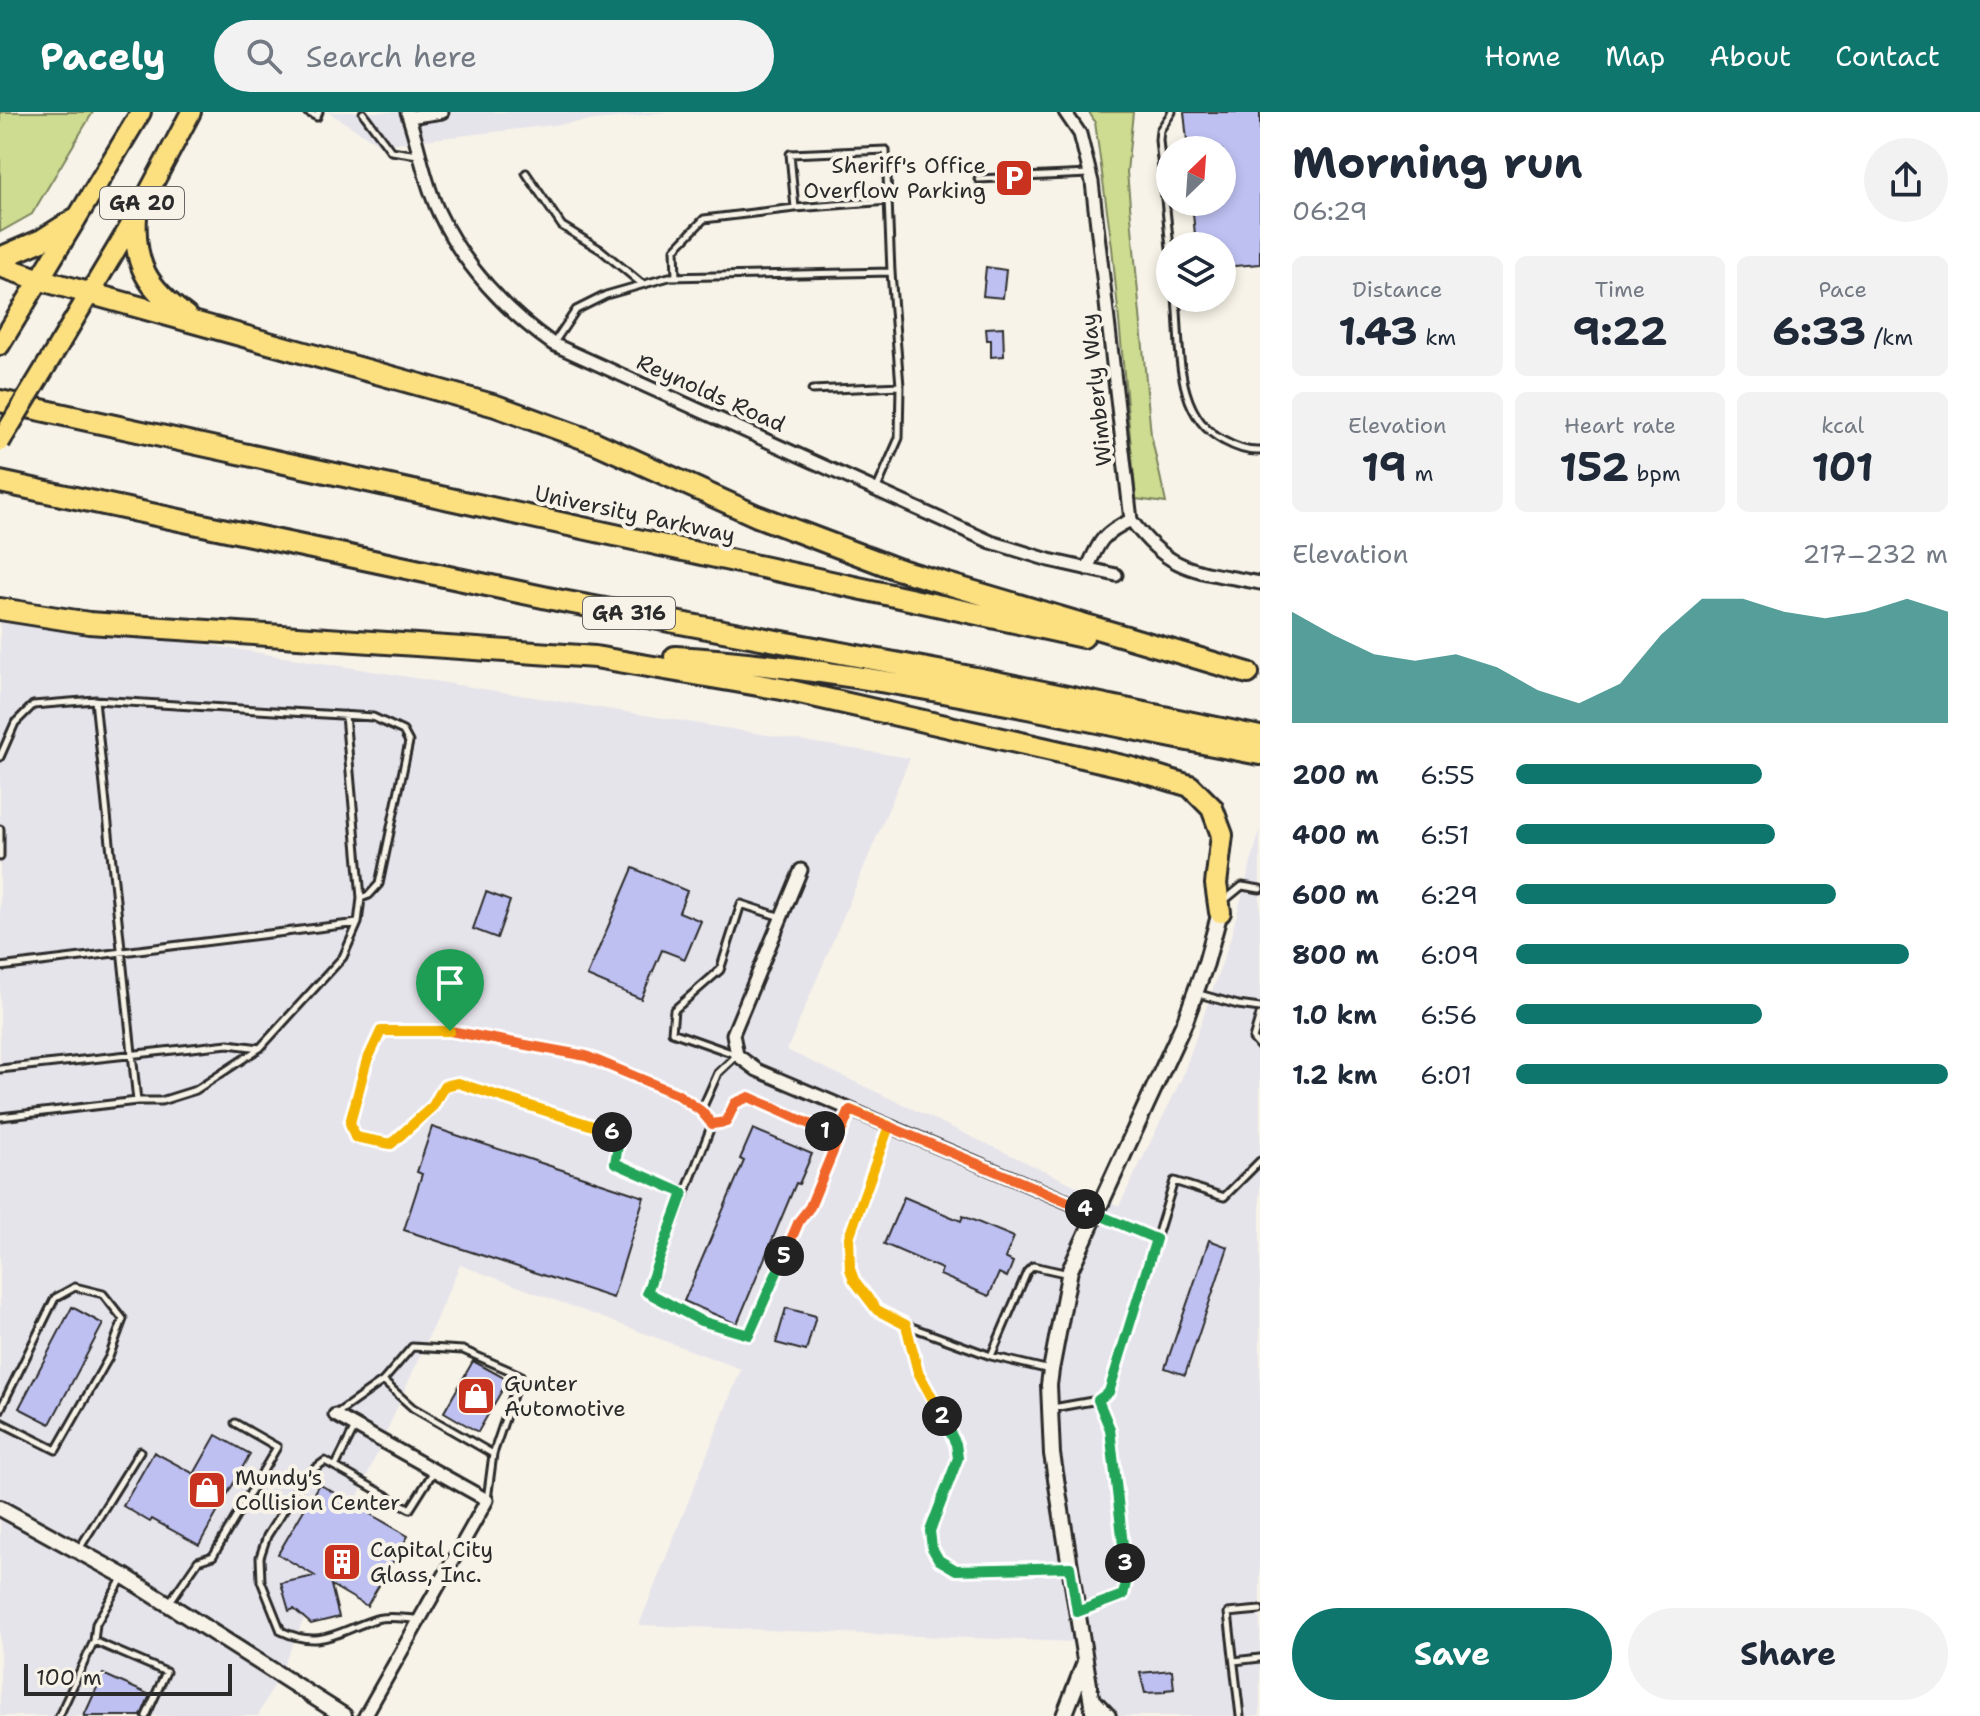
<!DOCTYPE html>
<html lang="en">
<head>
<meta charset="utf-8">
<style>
  body { margin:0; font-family:"Shantell Sans",sans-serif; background:#f2f2f3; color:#1f2937; height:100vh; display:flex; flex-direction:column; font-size:30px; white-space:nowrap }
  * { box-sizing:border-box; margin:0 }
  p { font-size:26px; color:#747a83 }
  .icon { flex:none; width:44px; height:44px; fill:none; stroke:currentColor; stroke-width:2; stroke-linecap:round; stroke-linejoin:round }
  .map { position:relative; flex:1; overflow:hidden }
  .side { display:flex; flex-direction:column; background:#fff; width:720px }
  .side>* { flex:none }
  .needle { width:52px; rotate:25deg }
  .tools { position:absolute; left:1156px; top:24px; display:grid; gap:16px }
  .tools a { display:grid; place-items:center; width:80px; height:80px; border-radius:50%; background:#fff; box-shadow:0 4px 12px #0003; font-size:40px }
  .scale { position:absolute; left:24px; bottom:20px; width:208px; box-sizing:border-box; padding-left:8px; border:4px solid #2b2b2b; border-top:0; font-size:22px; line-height:28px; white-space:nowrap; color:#2b2b2b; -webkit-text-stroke:6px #f7f3e8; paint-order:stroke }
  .pin { position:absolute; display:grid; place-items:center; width:68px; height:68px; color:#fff; margin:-82px -34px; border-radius:50% 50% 50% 0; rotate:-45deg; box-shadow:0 0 8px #0007 }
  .pin .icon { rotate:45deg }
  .km { position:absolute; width:40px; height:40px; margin:-20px; border-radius:50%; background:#222; color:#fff; font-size:22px; line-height:40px; text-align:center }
  .round { display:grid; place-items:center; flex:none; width:84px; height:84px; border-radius:42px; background:#f2f2f3 }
  .head { display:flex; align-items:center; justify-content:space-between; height:136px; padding:0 32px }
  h1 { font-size:44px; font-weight:700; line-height:60px }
  .metrics { display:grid; grid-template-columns:repeat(3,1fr); gap:12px; height:136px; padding:8px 32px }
  .metrics div { display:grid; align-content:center; border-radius:12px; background:#f2f2f3; text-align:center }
  .metrics b { font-size:40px; font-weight:700 }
  .metrics small { font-size:22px; font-weight:400 }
  .metrics p { font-size:22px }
  .chart { height:224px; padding:16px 32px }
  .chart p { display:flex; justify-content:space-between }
  .chart svg { width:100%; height:144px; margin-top:8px; fill:#0f766e; opacity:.7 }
  .action { display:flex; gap:16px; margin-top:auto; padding:16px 32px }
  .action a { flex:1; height:92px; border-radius:48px; background:#0f766e; color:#fff; font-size:32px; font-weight:700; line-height:92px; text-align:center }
  .action a+a { background:#f2f2f3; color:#1f2937 }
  ul { padding:0 32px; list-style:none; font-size:26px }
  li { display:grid; grid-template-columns:128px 96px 1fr; align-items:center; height:60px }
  li i { height:20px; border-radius:10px; background:#0f766e }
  header { display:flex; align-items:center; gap:48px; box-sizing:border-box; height:112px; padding:0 40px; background:#0f766e; color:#fff }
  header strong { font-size:38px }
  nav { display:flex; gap:44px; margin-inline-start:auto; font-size:28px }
  .search { width:560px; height:72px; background:#f2f2f3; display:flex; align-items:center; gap:20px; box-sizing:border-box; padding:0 28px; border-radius:44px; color:#747a83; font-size:30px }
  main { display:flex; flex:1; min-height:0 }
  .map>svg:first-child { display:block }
  .built { fill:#e6e4eb }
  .green { fill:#cddc90; stroke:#7c845e; stroke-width:2 }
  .building { fill:#bec0f2; stroke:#2b2b2b; stroke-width:2 }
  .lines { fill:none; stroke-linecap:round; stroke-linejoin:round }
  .service-casing { stroke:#2b2b2b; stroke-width:11 }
  .minor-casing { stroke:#2b2b2b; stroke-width:17 }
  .tertiary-casing { stroke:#2b2b2b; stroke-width:20 }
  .trunk-casing { stroke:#2b2b2b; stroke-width:24 }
  .motorway-casing { stroke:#2b2b2b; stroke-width:26 }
  .service { stroke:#f7f3e8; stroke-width:5 }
  .minor { stroke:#f7f3e8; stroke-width:11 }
  .tertiary { stroke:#f7f3e8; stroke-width:14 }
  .trunk { stroke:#fce080; stroke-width:18 }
  .motorway { stroke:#fce080; stroke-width:20 }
  .trunk-bridge-casing { stroke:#2b2b2b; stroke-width:24; stroke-linecap:butt }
  .trunk-bridge { stroke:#fce080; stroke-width:18 }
  .split-1-casing { stroke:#fff; stroke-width:16 }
  .split-2-casing { stroke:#fff; stroke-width:16 }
  .split-3-casing { stroke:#fff; stroke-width:16 }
  .split-4-casing { stroke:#fff; stroke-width:16 }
  .split-5-casing { stroke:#fff; stroke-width:16 }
  .split-6-casing { stroke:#fff; stroke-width:16 }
  .split-7-casing { stroke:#fff; stroke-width:16 }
  .split-1 { stroke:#f0652b; stroke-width:10 }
  .split-2 { stroke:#f5b400; stroke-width:10 }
  .split-3 { stroke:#22a559; stroke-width:10 }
  .split-4 { stroke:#22a559; stroke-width:10 }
  .split-5 { stroke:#f0652b; stroke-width:10 }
  .split-6 { stroke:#22a559; stroke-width:10 }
  .split-7 { stroke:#f5b400; stroke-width:10 }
  .labels { text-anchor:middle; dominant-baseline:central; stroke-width:8; stroke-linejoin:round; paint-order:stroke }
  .shield { fill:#f7f3e8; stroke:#686764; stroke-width:2 }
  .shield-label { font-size:20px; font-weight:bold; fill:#2b2b2b }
  .poi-label { font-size:22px; fill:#2b2b2b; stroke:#f7f3e8; text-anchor:start }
  .street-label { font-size:22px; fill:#2b2b2b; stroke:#f7f3e8 }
</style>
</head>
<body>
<header>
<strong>Pacely</strong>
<div class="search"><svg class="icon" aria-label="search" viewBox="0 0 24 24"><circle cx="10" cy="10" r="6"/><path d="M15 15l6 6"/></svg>Search here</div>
<nav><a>Home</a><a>Map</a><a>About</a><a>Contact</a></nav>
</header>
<main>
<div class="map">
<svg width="1260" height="1604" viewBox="0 0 1260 1604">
  <rect width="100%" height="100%" fill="#f7f3e8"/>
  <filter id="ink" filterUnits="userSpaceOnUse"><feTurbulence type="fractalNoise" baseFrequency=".0125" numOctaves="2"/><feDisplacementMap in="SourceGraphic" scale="16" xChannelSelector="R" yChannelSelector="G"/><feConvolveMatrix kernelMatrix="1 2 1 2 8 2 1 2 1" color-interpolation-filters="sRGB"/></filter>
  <g filter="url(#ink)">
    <path class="built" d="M 328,0 L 668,0 L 380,33 Z
      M 0,499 L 910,646 L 787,938 L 1119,1094 L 1181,968 L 1229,831 L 1260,718 L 1260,1604 L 1091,1604 L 1074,1530 L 639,1513 L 741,1257 L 460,1153 L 285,1550 L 258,1604 L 0,1604 Z"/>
    <path class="green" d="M 0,0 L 93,0 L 32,102 L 0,120 Z
      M 1089,0 L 1133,0 L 1127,60 L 1151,323 L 1166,391 L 1136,387 L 1112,135 L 1095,10 Z"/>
    <path class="building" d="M 1184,0 L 1260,0 L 1260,152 L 1222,155 L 1222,134 L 1196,134 L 1192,90 L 1222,90 L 1222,38 L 1188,38 Z
      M 986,155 L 1006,158 L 1003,186 L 983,184 Z
      M 1003,215 L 1004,244 L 991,245 L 991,228 L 987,228 L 986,216 Z
      M 633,756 L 687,779 L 679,800 L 701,809 L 685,847 L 662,838 L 641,887 L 587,864 Z
      M 486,780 L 510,789 L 497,826 L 473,817 Z
      M 432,1015 L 644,1085 L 613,1186 L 404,1118 L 422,1062 L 417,1060 Z
      M 753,1017 L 812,1042 L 799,1072 L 796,1071 L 737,1212 L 684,1189 L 744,1049 L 740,1047 Z
      M 904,1085 L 961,1109 L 963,1104 L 1014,1125 L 1005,1146 L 1013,1150 L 1007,1165 L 999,1161 L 989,1184 L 940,1163 L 942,1157 L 884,1132 Z
      M 1209,1128 L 1228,1135 L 1185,1263 L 1165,1256 Z
      M 72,1195 L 103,1212 L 50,1312 L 19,1296 Z
      M 786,1196 L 816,1204 L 806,1239 L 776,1231 Z
      M 473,1249 L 508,1268 L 478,1320 L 444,1300 Z
      M 216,1323 L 250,1342 L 199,1433 L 152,1407 L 150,1410 L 123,1394 L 154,1340 L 194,1362 Z
      M 319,1372 L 408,1424 L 367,1494 L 331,1473 L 339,1505 L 311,1512 L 294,1497 L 289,1499 L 281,1471 L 315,1464 L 278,1442 Z
      M 1172,1558 L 1174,1577 L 1165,1578 L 1165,1580 L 1145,1581 L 1140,1561 Z
      M 103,1562 L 150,1583 L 141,1604 L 84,1604 Z"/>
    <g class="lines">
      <g class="service-casing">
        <path id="service" d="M 307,0 L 317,5 L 319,0
          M 363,1 L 391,39 L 418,43
          M 526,61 L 562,114 L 601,138 L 642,172
          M 978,67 L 1089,62
          M 795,96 L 889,89
          M 1170,136 L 1159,28 L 1160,18 L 1172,0
          M 676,165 L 675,137 L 704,107 L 795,96 L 790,42 L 886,38 L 891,160 L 900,274 L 899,326 L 877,376
          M 1176,186 C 1181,234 1173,303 1224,329 C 1235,335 1247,340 1260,339
          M 553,232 L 576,198 L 606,183 L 669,165 L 891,160
          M 812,278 L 900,274
          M 95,588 L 137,989 L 161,989 L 196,978 L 260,936 L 343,845 L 358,811
          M 0,645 L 15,611 L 33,593 L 95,588 L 373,605 L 403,619 L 409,630 L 379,772 L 369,783 L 361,786
          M 0,717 L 0,745
          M 1225,788 L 1242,774 L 1260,777
          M 0,855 L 358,811 L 361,786 L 345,603
          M 1199,882 L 1238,893 L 1260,896
          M 1260,903 L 1253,927 L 1260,935
          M 0,957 L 228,932 L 260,936
          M 701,999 L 712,1012
          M 0,1005 L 137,989
          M 712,1012 L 647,1180 L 701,1209 L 749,1223 L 799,1109 L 810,1095 L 850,999
          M 712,1012 L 726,1010 L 735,991 L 749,985 L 839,1025
          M 888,1015 L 849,1125 L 850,1157 L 854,1168 L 877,1198 L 906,1213 L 918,1260 L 949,1315 L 956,1332 L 958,1346 L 930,1419 L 932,1436 L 939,1448 L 956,1458 L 1070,1455
          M 683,1081 L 615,1051 L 620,1022 L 458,971 L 444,974 L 433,994 L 391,1032 L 355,1025 L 350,1011 L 366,951 L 381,919 L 450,919 L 586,944 L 677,982 L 701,999 L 718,961 L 737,943 L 672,920 L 674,898 L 720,858 L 741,792 L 781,805
          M 1099,1103 L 1156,1127
          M 906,1213 L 991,1244 L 1050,1258
          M 991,1244 L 1027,1160 L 1033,1154 L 1069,1162
          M 383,1269 L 413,1296 L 493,1342
          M 1053,1296 L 1098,1288 L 1109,1280 L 1174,1069 L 1224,1085 L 1260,1049
          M 0,1298 L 55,1186 L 75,1175 L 103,1182 L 123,1207 L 109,1245 L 56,1338 L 0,1310
          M 336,1302 L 383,1269 L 412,1235 L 463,1238 L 520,1263 L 493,1342 L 487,1388
          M 336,1353 L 355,1315
          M 79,1437 L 140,1339
          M 169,1491 L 198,1449 L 213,1444 L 277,1335 L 235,1311
          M 1078,1500 L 1123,1483 L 1127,1467 L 1110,1317 L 1098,1288
          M 419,1507 C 406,1507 388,1503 376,1507 C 338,1519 321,1538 281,1519 L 261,1469 L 260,1445 L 267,1424 L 306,1363 L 325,1349 L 410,1397 L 434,1359
          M 94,1529 L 166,1560 L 146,1604
          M 1234,1549 L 1260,1546
          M 59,1604 L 94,1529 L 96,1512 L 123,1465
          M 1240,1604 L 1228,1501 L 1260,1498"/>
      </g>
      <g class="minor-casing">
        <path id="minor" d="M 407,0 C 419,33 424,70 439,101 C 464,154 506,199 553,232 L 991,430 L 1049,448 L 1116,463
          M 1065,0 L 1080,22 L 1092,70 L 1131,408 C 1172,463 1197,458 1260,471
          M 409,5 L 442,0
          M 1087,457 C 1099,429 1103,421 1131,408
          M 801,758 L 733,922 L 737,943 L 757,958 L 1094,1101
          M 335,1303 L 487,1388 L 365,1604"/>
      </g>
      <g class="tertiary-casing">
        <path id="tertiary" d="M 0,1396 L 124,1464 L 344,1604
          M 1091,1586 L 1108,1604
          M 1064,1604 L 1085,1550
          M 1094,1604 L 1052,1342 L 1049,1273 L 1051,1258 L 1070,1158 L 1185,909 L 1206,851 L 1220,800"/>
      </g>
      <g class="trunk-casing">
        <path id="trunk" d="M 60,231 L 136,104 L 191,0
          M 0,233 L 141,0"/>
      </g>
      <g class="motorway-casing">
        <path id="motorway" d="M 136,104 C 133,152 147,176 186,204
          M 0,146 L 42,128 L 75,107
          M 0,154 L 38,167 L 496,294 L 594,330 L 757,404 L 897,457 L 1248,561
          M 0,289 L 1083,525
          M 0,370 L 562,489 L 981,567 L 1260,625
          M 0,497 L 89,511 L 595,545 L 782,577 L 1131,656 L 1190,674 L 1212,696 L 1222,723 L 1216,772 L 1220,800
          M 675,545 C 872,557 1066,606 1260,642"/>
      </g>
      <use href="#service" class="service"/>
      <use href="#minor" class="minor"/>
      <use href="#tertiary" class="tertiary"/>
      <use href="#trunk" class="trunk"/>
      <use href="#motorway" class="motorway"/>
      <g class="trunk-bridge-casing">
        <path id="trunk-bridge" d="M 0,330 L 60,231"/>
      </g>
      <use href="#trunk-bridge" class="trunk-bridge"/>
    </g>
  </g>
  <g class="lines" filter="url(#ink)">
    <g class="split-1-casing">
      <path id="split-1" d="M 450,919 L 586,944 L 677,982 L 701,999 L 712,1012 L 726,1010 L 735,991 L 749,985 L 825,1019"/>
    </g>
    <g class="split-2-casing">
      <path id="split-2" d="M 825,1019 L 839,1025 L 850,998 L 889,1014 L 849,1125 L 850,1157 L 854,1168 L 877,1198 L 906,1213 L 918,1260 L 942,1304"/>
    </g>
    <g class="split-3-casing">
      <path id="split-3" d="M 942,1304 L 956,1332 L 958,1346 L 930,1419 L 932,1436 L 939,1448 L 956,1458 L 1070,1455 L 1077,1500 L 1123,1483 L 1127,1467 L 1125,1451"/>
    </g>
    <g class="split-4-casing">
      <path id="split-4" d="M 1085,1097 L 1156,1127 L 1109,1280 L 1098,1288 L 1110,1317 L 1125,1451"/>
    </g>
    <g class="split-5-casing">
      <path id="split-5" d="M 784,1144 L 799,1109 L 810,1095 L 850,998 L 1085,1097"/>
    </g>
    <g class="split-6-casing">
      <path id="split-6" d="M 612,1020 L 620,1022 L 615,1051 L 683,1081 L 647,1180 L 701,1209 L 749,1223 L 784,1144"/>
    </g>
    <g class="split-7-casing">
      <path id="split-7" d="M 450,919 L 381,919 L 366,951 L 350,1011 L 355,1025 L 391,1032 L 433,994 L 444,974 L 458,971 L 612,1020"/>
    </g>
    <use href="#split-1" class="split-1"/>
    <use href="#split-2" class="split-2"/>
    <use href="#split-3" class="split-3"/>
    <use href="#split-4" class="split-4"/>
    <use href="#split-5" class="split-5"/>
    <use href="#split-6" class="split-6"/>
    <use href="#split-7" class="split-7"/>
  </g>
  <defs>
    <g id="parking-square" transform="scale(2)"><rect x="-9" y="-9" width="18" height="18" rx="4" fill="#c8321e" stroke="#f7f3e8"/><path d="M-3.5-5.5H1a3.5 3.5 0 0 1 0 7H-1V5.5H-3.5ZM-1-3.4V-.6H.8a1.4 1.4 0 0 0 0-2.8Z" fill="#fff"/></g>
    <g id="shop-square" transform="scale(2)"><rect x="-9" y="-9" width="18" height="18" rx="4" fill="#c8321e" stroke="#f7f3e8"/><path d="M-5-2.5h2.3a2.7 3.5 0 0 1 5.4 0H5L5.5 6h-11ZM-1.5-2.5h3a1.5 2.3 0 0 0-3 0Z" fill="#fff"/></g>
    <g id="building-square" transform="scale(2)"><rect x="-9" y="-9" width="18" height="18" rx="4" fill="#c8321e" stroke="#f7f3e8"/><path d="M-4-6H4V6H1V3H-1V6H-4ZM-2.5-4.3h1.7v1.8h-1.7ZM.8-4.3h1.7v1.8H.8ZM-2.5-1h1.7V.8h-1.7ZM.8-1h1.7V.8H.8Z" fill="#fff"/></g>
  </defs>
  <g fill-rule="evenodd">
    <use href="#parking-square" x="1014" y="66"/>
    <use href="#shop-square" x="476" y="1284"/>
    <use href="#shop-square" x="207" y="1378"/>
    <use href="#building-square" x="342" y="1450"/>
  </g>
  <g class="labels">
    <g class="shield">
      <rect x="100" y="75" width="84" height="32" rx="6"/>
      <rect x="583" y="485" width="92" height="32" rx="6"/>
    </g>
    <g class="shield-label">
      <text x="142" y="91">GA 20</text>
      <text x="629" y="501">GA 316</text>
    </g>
    <g class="poi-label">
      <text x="986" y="53" text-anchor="end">Sheriff's Office<tspan x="986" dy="25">Overflow Parking</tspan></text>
      <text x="504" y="1271">Gunter<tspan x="504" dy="25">Automotive</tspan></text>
      <text x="235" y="1365">Mundy's<tspan x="235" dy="25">Collision Center</tspan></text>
      <text x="370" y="1437">Capital City<tspan x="370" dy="25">Glass, Inc.</tspan></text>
    </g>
    <g class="street-label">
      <text transform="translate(1096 278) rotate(-96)">Wimberly Way</text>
      <text transform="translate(711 281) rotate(24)">Reynolds Road</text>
      <text transform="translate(635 402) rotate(12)">University Parkway</text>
    </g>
  </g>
</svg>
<div class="tools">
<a><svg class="needle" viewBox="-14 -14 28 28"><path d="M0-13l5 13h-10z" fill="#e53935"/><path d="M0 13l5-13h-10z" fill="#747a83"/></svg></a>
<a><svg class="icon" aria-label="layers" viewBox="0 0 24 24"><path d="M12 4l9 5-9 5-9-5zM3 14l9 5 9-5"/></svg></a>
</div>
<div class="scale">100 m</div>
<div class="pin" style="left:450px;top:919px;background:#1e9e55"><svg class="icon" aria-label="arrive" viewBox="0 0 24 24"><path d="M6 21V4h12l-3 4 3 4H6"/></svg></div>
<b class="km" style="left:825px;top:1019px">1</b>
<b class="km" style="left:942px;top:1304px">2</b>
<b class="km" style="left:1125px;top:1451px">3</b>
<b class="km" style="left:1085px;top:1097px">4</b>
<b class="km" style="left:784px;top:1144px">5</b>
<b class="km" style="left:612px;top:1020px">6</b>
</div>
<section class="side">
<div class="head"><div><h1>Morning run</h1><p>06:29</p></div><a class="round"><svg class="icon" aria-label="share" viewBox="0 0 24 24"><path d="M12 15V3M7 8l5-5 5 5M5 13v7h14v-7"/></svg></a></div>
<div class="metrics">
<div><p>Distance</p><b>1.43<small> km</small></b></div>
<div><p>Time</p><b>9:22</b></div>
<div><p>Pace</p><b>6:33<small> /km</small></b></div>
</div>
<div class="metrics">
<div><p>Elevation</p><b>19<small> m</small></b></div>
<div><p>Heart rate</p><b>152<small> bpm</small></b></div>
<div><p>kcal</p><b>101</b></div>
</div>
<div class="chart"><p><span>Elevation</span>217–232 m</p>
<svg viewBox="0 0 160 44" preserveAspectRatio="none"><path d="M0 44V10L10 17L20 23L30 25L40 23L50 27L60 34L70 38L80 32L90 17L100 6L110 6L120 10L130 12L140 10L150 6L160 10V44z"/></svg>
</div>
<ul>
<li><b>200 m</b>6:55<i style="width:57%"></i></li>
<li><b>400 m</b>6:51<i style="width:60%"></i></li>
<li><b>600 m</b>6:29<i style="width:74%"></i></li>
<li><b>800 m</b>6:09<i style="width:91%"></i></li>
<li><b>1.0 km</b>6:56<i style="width:57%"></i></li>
<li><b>1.2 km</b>6:01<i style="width:100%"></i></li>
</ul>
<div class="action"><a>Save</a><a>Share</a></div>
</section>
</main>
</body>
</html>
